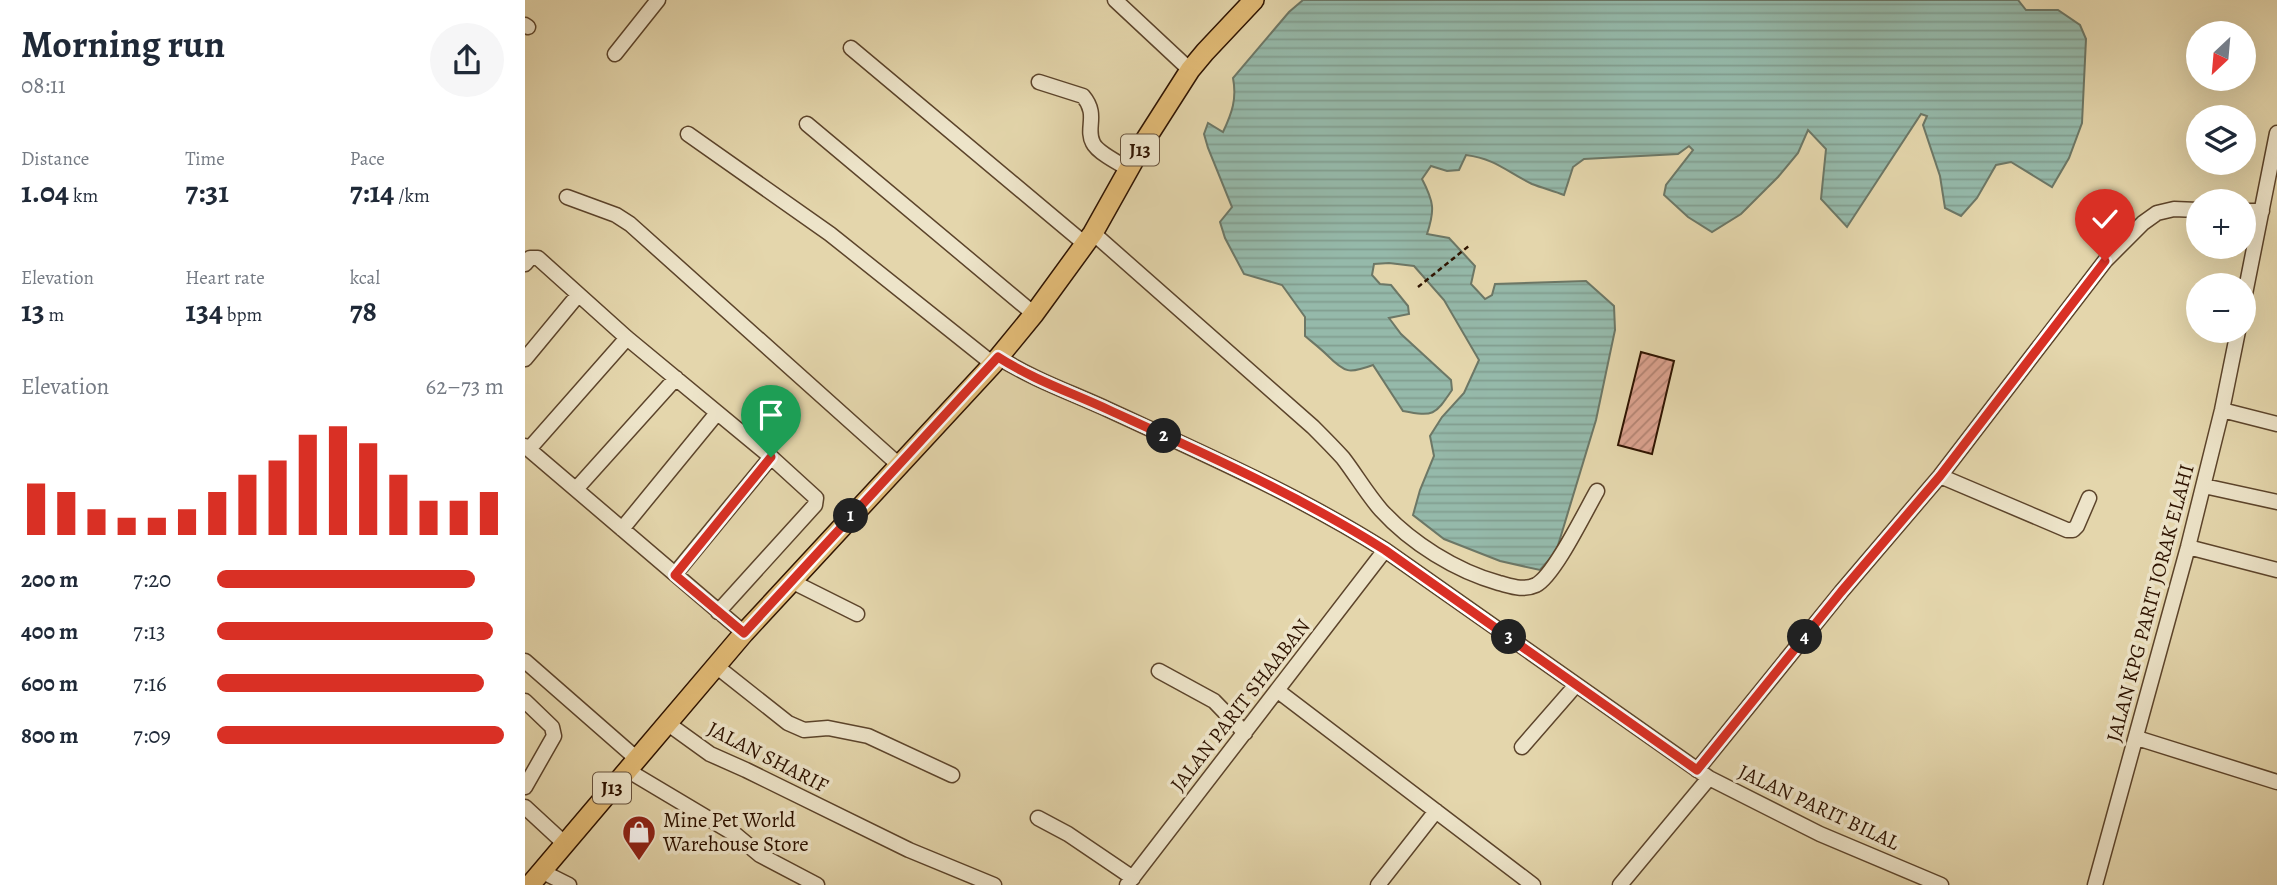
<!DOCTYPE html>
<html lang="en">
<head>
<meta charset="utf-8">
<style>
  body { margin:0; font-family:Alegreya,serif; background:#f6f6f7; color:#1f2937; height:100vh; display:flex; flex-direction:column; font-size:26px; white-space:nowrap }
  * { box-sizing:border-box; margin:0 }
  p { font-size:23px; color:#747a83 }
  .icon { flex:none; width:38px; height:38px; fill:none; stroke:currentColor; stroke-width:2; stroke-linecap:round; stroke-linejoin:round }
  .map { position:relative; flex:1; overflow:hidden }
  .side { display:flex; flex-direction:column; background:#fff; width:525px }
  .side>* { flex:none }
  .needle { width:46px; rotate:206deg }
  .buttons { position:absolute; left:1661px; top:21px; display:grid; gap:14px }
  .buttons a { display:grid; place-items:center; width:70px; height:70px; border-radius:50%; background:#fff; box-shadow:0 7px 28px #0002; font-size:35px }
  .pin { position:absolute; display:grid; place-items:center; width:60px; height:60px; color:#fff; margin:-72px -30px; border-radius:50% 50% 50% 0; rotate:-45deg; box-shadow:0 0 7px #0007 }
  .pin .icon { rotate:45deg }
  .km { position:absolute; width:35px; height:35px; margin:-18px; border-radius:50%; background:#222; color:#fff; font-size:19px; line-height:35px; text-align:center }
  .round { display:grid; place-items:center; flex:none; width:74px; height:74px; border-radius:37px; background:#f6f6f7 }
  .head { display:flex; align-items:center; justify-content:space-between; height:119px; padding:0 21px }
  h1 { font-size:38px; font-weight:700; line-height:52px }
  .metrics { display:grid; grid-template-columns:repeat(3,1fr); gap:10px; height:119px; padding:7px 21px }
  .metrics div { display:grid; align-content:center }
  .metrics b { font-size:30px; font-weight:700 }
  .metrics small { font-size:19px; font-weight:400 }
  .metrics p { font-size:19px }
  .chart { height:196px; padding:14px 21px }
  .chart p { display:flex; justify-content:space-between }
  .chart svg { width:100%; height:126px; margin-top:7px; stroke:#d93025; stroke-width:6 }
  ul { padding:0 21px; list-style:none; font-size:23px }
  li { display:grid; grid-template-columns:112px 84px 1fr; align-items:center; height:52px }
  li i { height:18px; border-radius:9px; background:#d93025 }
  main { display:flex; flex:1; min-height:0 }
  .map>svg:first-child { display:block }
  .water { fill:url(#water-rules); stroke:#6c7766; stroke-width:2 }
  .building { fill:url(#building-hatch); stroke:#2e1300; stroke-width:2 }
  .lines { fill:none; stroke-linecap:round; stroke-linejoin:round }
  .minor-casing { stroke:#5c442b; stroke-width:17 }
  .major-casing { stroke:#2e1300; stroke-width:22 }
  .path { stroke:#2e1300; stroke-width:2.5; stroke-dasharray:5 3.5; stroke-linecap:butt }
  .minor { stroke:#ede4c9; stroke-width:14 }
  .major { stroke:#e2bb76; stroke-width:19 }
  .route-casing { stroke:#fff; stroke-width:14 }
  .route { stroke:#d93025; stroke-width:9 }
  .labels { text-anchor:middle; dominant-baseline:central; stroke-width:7; stroke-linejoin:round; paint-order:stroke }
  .shield { fill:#ede4c9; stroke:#67523c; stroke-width:2 }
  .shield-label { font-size:19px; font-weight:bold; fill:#2e1300 }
  .street-label { font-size:21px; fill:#2e1300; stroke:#ede4c9 }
  .poi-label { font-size:21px; fill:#2e1300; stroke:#ede4c9; text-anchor:start }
</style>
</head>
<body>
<main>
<section class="side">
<div class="head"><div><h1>Morning run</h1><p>08:11</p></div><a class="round"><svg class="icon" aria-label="share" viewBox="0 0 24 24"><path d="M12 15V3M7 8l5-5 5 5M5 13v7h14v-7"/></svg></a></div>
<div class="metrics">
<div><p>Distance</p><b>1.04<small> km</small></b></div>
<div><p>Time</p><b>7:31</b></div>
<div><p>Pace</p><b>7:14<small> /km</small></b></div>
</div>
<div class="metrics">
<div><p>Elevation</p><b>13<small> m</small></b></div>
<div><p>Heart rate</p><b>134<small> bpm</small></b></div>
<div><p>kcal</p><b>78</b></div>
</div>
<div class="chart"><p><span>Elevation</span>62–73 m</p>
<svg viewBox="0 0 160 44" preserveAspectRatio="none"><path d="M5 44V26M15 44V29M25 44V35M35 44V38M45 44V38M55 44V35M65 44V29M75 44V23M85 44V18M95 44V9M105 44V6M115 44V12M125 44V23M135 44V32M145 44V32M155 44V29"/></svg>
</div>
<ul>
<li><b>200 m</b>7:20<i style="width:90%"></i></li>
<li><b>400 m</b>7:13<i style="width:96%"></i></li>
<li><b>600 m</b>7:16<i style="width:93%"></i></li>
<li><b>800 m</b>7:09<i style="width:100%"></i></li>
</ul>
</section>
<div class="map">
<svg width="1752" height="885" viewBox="0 0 1752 885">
  <defs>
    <pattern id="water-rules" width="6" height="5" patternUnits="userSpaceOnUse" patternTransform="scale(1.75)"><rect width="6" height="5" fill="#95b9aa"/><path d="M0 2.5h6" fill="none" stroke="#819e90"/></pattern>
    <pattern id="building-hatch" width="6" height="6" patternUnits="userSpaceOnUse" patternTransform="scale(1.75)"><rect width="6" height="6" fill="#dba28f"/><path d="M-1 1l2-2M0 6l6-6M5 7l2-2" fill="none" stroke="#b28372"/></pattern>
  </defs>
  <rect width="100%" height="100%" fill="#e4d6ac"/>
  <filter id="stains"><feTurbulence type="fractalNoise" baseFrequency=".00286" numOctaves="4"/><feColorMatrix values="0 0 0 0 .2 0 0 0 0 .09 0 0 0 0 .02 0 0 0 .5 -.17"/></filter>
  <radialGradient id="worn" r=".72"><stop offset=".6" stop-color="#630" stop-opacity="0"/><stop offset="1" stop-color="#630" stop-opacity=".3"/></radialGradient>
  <path class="water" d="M 778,0 L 1493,0 L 1501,10 L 1533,10 L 1555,25 L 1561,39 L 1557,123 L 1544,158 L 1527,187 L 1486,162 L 1471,165 L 1452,198 L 1436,216 L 1420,208 L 1415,176 L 1398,125 L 1402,116 L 1396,114 L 1322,227 L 1296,199 L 1301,149 L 1283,130 L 1273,153 L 1253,177 L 1216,214 L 1187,232 L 1163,217 L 1139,195 L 1141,185 L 1168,150 L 1164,146 L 1153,154 L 1059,159 L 1048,167 L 1039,195 C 1029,191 1017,188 1007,184 C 982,172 971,159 941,155 L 934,170 L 922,171 L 906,166 L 897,179 C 909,202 910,210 902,234 L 924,238 L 950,266 L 946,284 L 960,299 L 967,295 L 970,284 L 1061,281 L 1089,306 L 1090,330 L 1071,420 L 1031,552 L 1015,570 L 975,561 L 919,539 L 888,515 L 895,490 L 909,456 L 905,436 L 917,417 L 939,393 L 954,360 L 919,300 L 889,266 L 864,263 L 849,264 L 847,275 L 855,284 L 866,285 L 883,306 L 884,314 L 864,318 L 876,334 L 926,380 L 927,390 C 910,415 909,417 878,411 L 848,365 C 824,374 820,373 802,355 C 795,348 787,342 780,336 L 780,317 L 757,285 L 719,274 L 700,238 L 695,222 L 707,207 L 683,148 L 679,134 L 683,123 L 698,132 C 707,113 712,99 708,78 L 764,12 Z"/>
  <path class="building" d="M 1116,352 L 1149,361 L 1127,454 L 1093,445 Z"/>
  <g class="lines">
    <g class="minor-casing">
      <path id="minor" d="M 590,0 L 665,70
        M 0,25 L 3,27
        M 326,48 L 560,244
        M 90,54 L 133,0
        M 514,82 L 558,96 C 574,115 560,128 568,143 C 572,152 595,164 604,169
        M 282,124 L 509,314
        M 163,134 L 305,234 L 468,364
        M 42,197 L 91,215 L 105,224 L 374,465
        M 1718,211 L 1737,211
        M 568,233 L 788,427 C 798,437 808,447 818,458 C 831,475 842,494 856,510 C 886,543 931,571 974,583 C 986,586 998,591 1011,585 C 1029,576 1060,512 1072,491
        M 0,264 L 5,258 L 13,258 L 102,338 L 246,457 L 291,498 L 290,505 L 193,612
        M 1718,304 L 1752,133
        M 473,357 C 509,380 545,392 584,410 C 677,453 773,495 860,550 L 1184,778 L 1295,834 L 1416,885
        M 0,359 L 53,295
        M 1697,410 L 1752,424
        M 0,446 L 219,633
        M 4,449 L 102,338
        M 1415,476 L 1542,530 L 1548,530 L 1552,526 L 1564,498
        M 1679,486 L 1752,502
        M 52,488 L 151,378
        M 97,529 L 192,413
        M 1663,547 L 1752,570
        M 150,574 L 246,457
        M 266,581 L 332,614
        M 0,661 L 112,759
        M 191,666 L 263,723 L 279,730 L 303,728 L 343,736 L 427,775
        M 634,671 L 689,701 L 720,733
        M 753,691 L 1008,885
        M 0,701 L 27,727 L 29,736 L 0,787
        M 142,723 L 185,754 L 221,770 L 384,850 L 469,885
        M 1612,738 L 1752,782
        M 997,747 L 1051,685
        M 102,770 L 211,835 L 235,855 L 292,885
        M 1172,770 L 1316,592 L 1415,476 L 1580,261 L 1618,223 L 1632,213 L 1649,209 L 1673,210
        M 0,807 L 39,843
        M 513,818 L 543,834 L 608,878
        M 16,871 L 44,885
        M 602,885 L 860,550
        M 853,885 L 911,811
        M 1095,885 L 1184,778
        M 1570,885 L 1663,547 L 1697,410 L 1713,331"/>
    </g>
    <g class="major-casing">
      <path id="major" d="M 5,885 L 219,633 L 468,364 L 509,314 L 568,233 L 619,142 L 665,70 L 680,52 L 729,0"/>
    </g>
    <path class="path" d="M 893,287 L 945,245"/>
    <use href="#minor" class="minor"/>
    <use href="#major" class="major"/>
  </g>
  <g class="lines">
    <g class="route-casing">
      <path id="route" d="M 246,457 L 150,575 L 219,633 L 473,357 C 509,380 545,392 584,410 C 678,453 773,495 860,550 L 1172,770 L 1316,592 L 1415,476 L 1580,261"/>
    </g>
    <use href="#route" class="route"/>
  </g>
  <defs>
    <g id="shop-pin" transform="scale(1.75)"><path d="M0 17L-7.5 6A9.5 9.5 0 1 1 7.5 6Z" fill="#8f2418" stroke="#ede4c9"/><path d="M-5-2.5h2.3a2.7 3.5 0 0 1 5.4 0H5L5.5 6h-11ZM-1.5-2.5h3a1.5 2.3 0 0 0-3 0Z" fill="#fff"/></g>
  </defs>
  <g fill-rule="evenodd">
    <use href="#shop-pin" x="114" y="832"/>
  </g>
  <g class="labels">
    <g class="shield">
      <rect x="596" y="134.5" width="38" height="31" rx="5"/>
      <rect x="68" y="772.5" width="38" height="31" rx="5"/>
    </g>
    <g class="shield-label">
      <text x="615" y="150">J13</text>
      <text x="87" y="788">J13</text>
    </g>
    <g class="street-label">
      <text transform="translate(1625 603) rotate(-75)">JALAN KPG PARIT JORAK ELAHI</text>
      <text transform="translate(715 705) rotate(-52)">JALAN PARIT SHAABAN</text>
      <text transform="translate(243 757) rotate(27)">JALAN SHARIF</text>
      <text transform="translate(1294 807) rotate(25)">JALAN PARIT BILAL</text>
    </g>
    <g class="poi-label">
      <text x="138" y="820">Mine Pet World<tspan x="138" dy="24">Warehouse Store</tspan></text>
    </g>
  </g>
  <rect width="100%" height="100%" filter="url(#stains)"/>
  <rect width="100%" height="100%" fill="url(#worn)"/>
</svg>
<div class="buttons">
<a><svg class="needle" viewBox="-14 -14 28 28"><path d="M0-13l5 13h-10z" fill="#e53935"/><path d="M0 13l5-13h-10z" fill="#747a83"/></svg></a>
<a><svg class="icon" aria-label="layers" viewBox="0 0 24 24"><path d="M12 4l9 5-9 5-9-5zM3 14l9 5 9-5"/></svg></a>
<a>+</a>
<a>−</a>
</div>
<div class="pin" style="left:246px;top:457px;background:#1e9e55"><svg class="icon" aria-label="arrive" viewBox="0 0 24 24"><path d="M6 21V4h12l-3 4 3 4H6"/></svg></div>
<div class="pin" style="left:1580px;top:261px;background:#d93025"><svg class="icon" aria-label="check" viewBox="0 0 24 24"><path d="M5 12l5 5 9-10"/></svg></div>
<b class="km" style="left:326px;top:516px">1</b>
<b class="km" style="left:639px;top:436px">2</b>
<b class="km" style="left:984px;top:637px">3</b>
<b class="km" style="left:1280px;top:637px">4</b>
</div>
</main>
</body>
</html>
